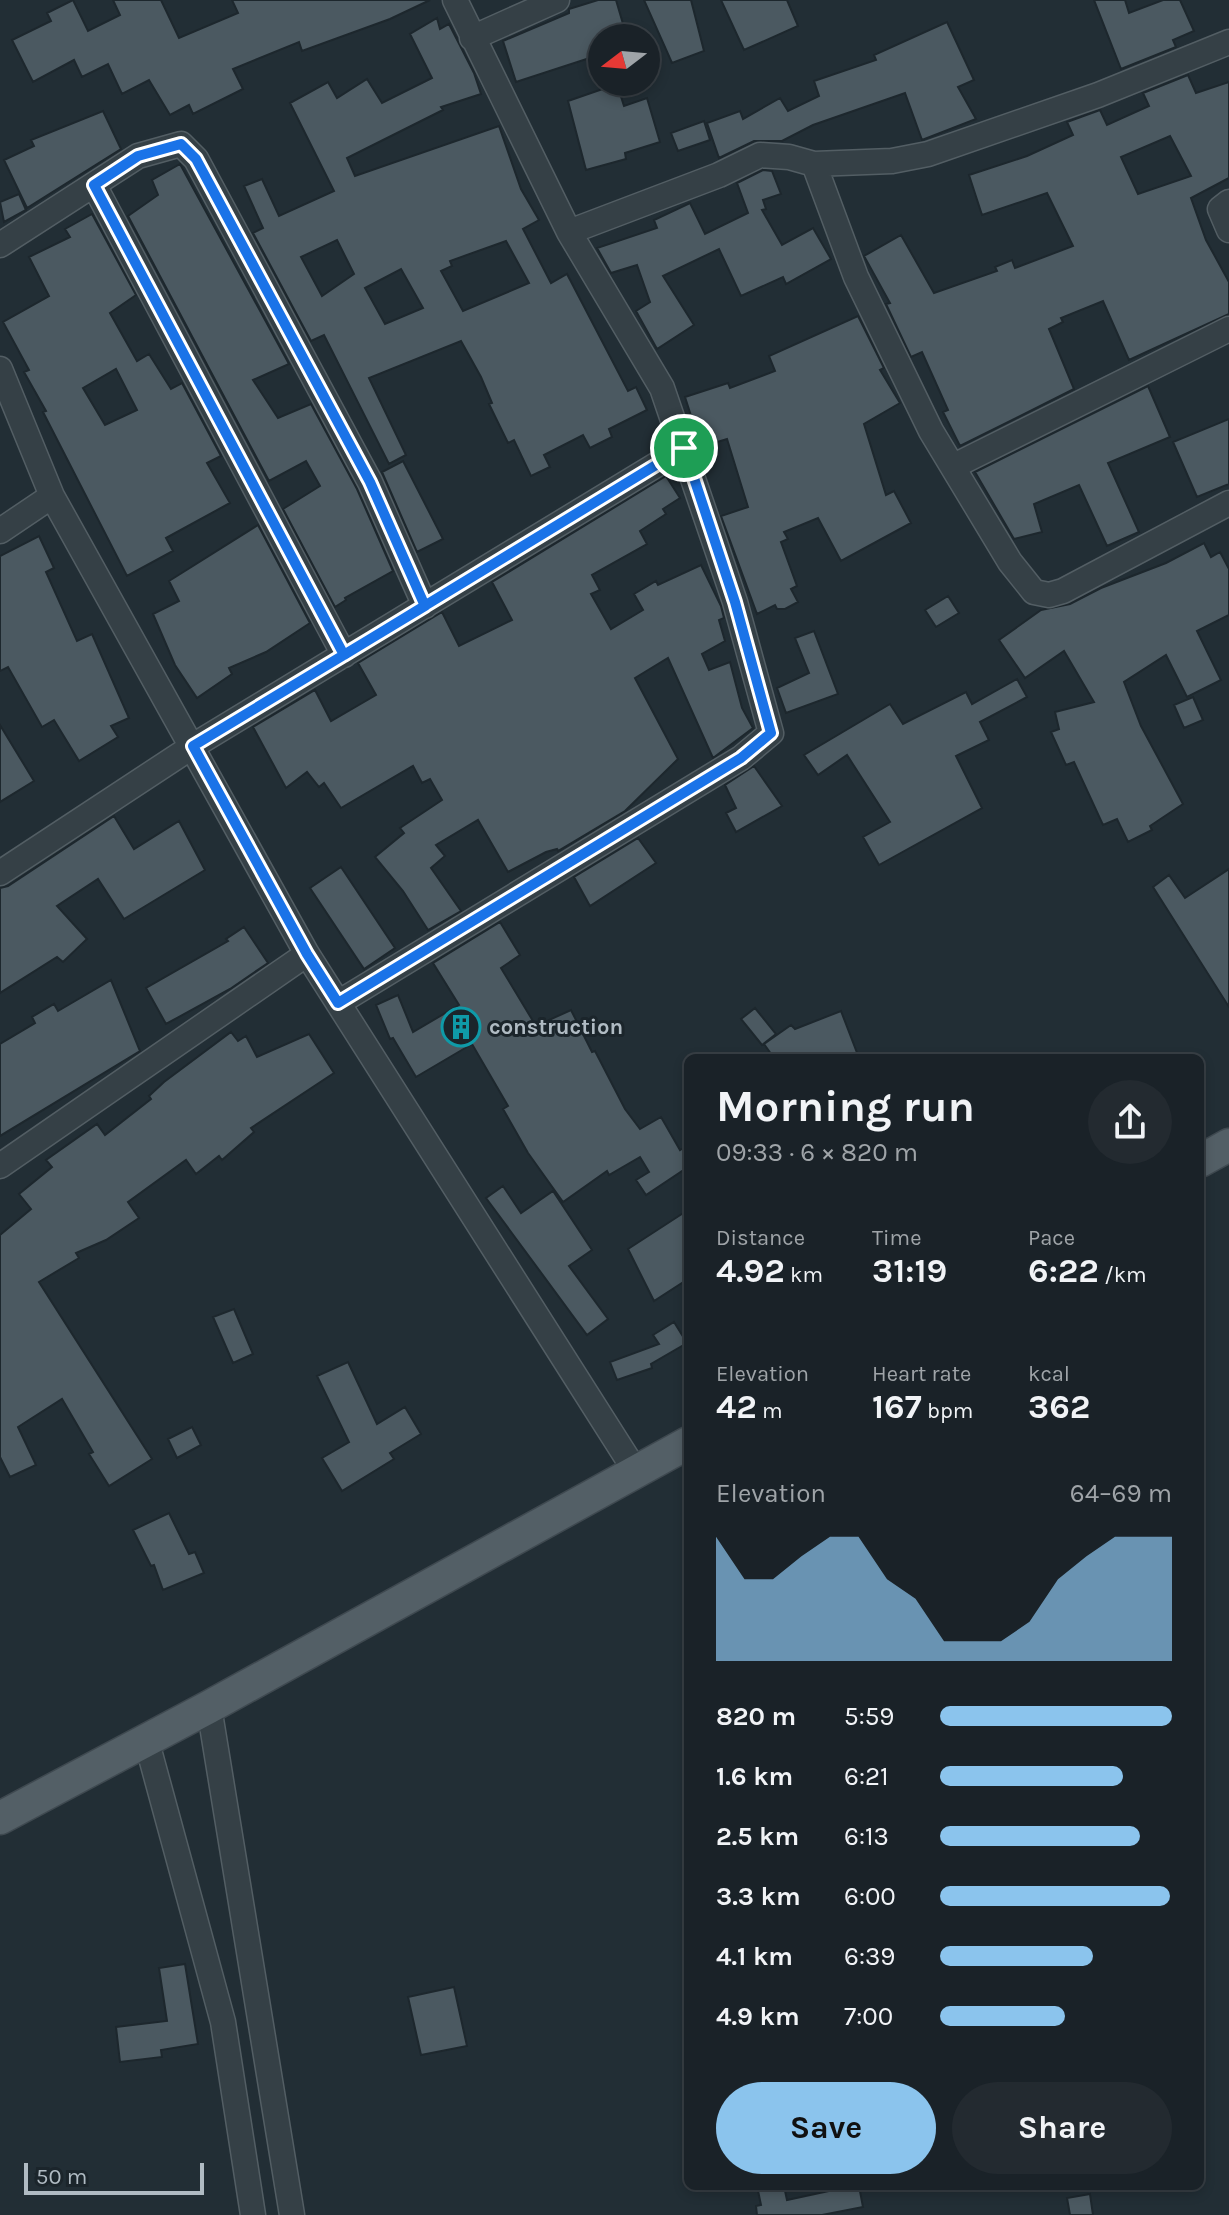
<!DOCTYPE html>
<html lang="en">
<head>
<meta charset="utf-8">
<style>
  body { margin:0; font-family:Karla,sans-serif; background:#232a30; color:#f1f3f6; height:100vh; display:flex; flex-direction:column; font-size:30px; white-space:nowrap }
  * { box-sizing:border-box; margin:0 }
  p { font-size:26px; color:#9fa4a8 }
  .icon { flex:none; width:44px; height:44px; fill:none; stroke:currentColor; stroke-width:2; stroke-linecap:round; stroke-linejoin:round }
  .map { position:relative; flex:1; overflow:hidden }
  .panel { position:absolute; left:684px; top:1054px; width:520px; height:1136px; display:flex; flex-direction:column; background:#1a2228; border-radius:12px; box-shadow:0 4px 12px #0003,0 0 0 2px #383f45 }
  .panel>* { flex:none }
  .needle { width:52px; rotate:254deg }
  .fabs { position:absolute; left:588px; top:24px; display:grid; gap:16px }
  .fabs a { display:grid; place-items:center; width:72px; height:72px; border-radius:50%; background:#1a2228; box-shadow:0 4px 12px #0003,0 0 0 2px #383f45; font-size:40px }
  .scale { position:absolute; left:24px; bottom:20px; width:180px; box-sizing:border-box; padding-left:8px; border:4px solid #b0bbc3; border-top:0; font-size:22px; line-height:28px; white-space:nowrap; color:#b0bbc3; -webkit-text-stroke:6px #1b252b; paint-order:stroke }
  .pin { position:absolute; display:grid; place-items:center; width:68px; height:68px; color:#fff; margin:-34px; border:4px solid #fff; border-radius:50%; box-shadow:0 2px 8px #0007 }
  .round { display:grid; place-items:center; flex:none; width:84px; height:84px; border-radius:42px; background:#232a30 }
  .headline { display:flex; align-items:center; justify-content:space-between; height:136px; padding:0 32px }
  h1 { font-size:44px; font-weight:700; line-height:60px }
  .metrics { display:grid; grid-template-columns:repeat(3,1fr); gap:12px; height:136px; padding:8px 32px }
  .metrics div { display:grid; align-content:center }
  .metrics b { font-size:34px; font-weight:700 }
  .metrics small { font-size:22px; font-weight:400 }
  .metrics p { font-size:22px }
  .chart { height:224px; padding:16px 32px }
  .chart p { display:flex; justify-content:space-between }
  .chart svg { width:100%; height:144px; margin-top:8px; fill:#8bc4ed; opacity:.7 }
  .primary-button { display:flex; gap:16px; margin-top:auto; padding:16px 32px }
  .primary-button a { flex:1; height:92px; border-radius:48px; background:#8bc4ed; color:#111; font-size:32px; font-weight:700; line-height:92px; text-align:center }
  .primary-button a+a { background:#232a30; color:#f1f3f6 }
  ul { padding:0 32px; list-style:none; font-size:26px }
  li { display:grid; grid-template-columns:128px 96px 1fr; align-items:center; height:60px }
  li i { height:20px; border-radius:10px; background:#8bc4ed }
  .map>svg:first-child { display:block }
  .building { fill:#4b5961; stroke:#1d272d; stroke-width:2; fill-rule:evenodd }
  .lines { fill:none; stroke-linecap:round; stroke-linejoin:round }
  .minor-casing { stroke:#535e64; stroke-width:27 }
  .major-casing { stroke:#3f4950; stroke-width:35 }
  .minor { stroke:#354046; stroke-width:24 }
  .major { stroke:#535f66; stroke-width:32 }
  .route-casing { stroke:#fff; stroke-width:16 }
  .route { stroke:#1a73e8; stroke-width:10 }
  .labels { text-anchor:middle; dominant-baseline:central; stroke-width:6; stroke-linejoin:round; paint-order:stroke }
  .poi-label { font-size:22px; font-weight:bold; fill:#b0bbc3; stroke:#1b252b; text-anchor:start }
</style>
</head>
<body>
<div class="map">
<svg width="1229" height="2215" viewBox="0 0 1229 2215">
  <rect width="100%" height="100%" fill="#222e35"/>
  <path class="building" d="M 73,0 L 88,31 L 120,15 L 113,0 L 161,0 L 179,38 L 238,13 L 232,0 L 430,0 L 390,19 L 302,51 L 299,42 L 233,69 L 243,89 L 193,114 L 189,105 L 170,115 L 149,80 L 122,94 L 108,64 L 82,77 L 74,60 L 33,82 L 12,40 L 51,21 L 47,13 Z
    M 598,0 L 616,0 L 626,34 L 618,38 L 602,38 L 602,54 L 516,82 L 503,41 L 569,13 L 569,9 Z
    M 644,0 L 691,0 L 704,51 L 672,63 Z
    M 721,0 L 787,0 L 798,26 L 744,50 Z
    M 1094,0 L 1125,0 L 1129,13 L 1163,0 L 1180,0 L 1194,31 L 1173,40 L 1176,47 L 1121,69 Z
    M 437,18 L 440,29 L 449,24 L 474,73 L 481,94 L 441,107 L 443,110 L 347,158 L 355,176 L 499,126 L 521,189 L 539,220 L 523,229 L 551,283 L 567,274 L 628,391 L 636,387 L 647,410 L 609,429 L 612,437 L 590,448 L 583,435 L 544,455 L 550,467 L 531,476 L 514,440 L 508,443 L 489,404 L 492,403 L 481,377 L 461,341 L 369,378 L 406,455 L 389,464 L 324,335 L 311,341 L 253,233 L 263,228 L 244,186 L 262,179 L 279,216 L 334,191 L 290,103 L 328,82 L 337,98 L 367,79 L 382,103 L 432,78 L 410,34 ZM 337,240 L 354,274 L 322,296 L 301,257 ZM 506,241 L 529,283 L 463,311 L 441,271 L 452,266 L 450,261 ZM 401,269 L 423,308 L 385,324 L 365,288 Z
    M 947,22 L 974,80 L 958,87 L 976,119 L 922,140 L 905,93 L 813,125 L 782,141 L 754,141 L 719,158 L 707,123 L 740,111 L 743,119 L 780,98 L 788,111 L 819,96 L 814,81 L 876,60 L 874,55 Z
    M 1188,75 L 1196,93 L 1229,82 L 1229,178 L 1191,198 L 1206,240 L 1229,282 L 1229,314 L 1129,360 L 1103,301 L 1061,318 L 1063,322 L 1049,329 L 1074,389 L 960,446 L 943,412 L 948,410 L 922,352 L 911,357 L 886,304 L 890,303 L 864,256 L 901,235 L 934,293 L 997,271 L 995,267 L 1012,260 L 1015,268 L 1073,246 L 1047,193 L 982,215 L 969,175 L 1027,156 L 1073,135 L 1067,122 L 1100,110 L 1107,125 L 1149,106 L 1143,93 ZM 1170,136 L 1191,176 L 1138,194 L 1121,157 Z
    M 617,84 L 624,106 L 647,98 L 660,142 L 625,153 L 626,159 L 586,170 L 568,101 Z
    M 103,111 L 121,149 L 27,208 L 4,160 L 34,146 L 31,140 Z
    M 704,121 L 710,140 L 678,151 L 671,133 Z
    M 180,164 L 289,364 L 253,380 L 278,418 L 311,404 L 357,489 L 393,571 L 345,598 L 346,600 L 335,607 L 283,509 L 320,486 L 306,461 L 269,481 L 128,216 L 158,195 L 152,180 Z
    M 763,170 L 772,171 L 781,194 L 763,200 L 766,209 L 762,210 L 782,245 L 813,228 L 831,259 L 786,284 L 783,277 L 741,296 L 719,249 L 663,276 L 694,325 L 657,349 L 636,311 L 650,302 L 637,265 L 611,273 L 597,248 L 657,228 L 654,220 L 690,203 L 705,234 L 748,213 L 737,183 Z
    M 19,194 L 26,210 L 4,222 L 0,202 Z
    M 92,214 L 136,295 L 110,313 L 137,361 L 149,354 L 171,389 L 182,383 L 221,456 L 207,463 L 230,503 L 166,538 L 173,551 L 127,576 L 43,412 L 46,411 L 24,372 L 29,370 L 3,322 L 49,296 L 29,257 L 70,237 L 65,229 ZM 116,369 L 137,410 L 105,425 L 83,388 Z
    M 858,316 L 884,368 L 880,370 L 900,403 L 864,424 L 886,495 L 894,491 L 911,523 L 841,561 L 818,518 L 784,532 L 788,539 L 781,542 L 797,586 L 791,589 L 798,602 L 785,609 L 777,609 L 775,605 L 757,614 L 721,516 L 748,507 L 727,439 L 701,447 L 685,397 L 728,383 L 730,388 L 775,371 L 769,356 Z
    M 1148,386 L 1170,437 L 1108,463 L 1139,532 L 1107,546 L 1079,485 L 1034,504 L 1042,532 L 1014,539 L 975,472 Z
    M 1229,419 L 1229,484 L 1197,497 L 1173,442 Z
    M 403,461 L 443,539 L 417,552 L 382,472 Z
    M 666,476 L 680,498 L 663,509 L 666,514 L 640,531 L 647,544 L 592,575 L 600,590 L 591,594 L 611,629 L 643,610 L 634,594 L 656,581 L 658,585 L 701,565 L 721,606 L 724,618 L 719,620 L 725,641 L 702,654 L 709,670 L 730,662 L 742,708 L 753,728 L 713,758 L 668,658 L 635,678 L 678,759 L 625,811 L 558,851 L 557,849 L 546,852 L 508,872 L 478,820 L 436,845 L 445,856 L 431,868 L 461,911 L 428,930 L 403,891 L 375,857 L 404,833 L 400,828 L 442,800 L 430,779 L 422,783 L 413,766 L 341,808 L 324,783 L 319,787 L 307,772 L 286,788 L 253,727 L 315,690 L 331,721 L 376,695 L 358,663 L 442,612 L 459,646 L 512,620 L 492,582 Z
    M 258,525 L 310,623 L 266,652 L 229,668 L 232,674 L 197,698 L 175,665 L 153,614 L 179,601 L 169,581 Z
    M 39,536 L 54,568 L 46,572 L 77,641 L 92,634 L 129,718 L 111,726 L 118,737 L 79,761 L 54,720 L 42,727 L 8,667 L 0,671 L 0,556 Z
    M 1204,543 L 1211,557 L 1220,552 L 1229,569 L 1229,615 L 1197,631 L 1221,680 L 1187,697 L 1166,655 L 1124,682 L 1141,726 L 1183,804 L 1150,826 L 1152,830 L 1128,842 L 1117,819 L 1103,825 L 1074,762 L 1066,765 L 1051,732 L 1059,729 L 1055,712 L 1094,702 L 1064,651 L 1025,678 L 999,640 L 1041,610 L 1070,604 L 1101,588 L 1166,563 Z
    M 948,596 L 959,613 L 936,627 L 925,610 Z
    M 814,631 L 838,694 L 786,713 L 777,688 L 809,673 L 795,638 Z
    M 1017,679 L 1027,697 L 980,722 L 989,740 L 956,756 L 982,808 L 879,865 L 863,837 L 890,822 L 847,755 L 818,775 L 804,755 L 890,704 L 903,724 L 966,692 L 972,704 Z
    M 1193,697 L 1203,720 L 1184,728 L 1174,705 Z
    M 0,725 L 34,781 L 0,802 Z
    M 754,766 L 782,806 L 736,832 L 726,813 L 736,808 L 725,785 Z
    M 114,816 L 134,849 L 179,821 L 205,870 L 124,919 L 98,879 L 57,906 L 87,939 L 63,962 L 57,957 L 0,993 L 0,888 L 8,886 Z
    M 638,838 L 656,863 L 590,906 L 574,877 Z
    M 341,867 L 395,948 L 364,969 L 310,888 Z
    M 1229,869 L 1229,1007 L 1153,887 L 1169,875 L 1185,898 Z
    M 500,922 L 520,955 L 501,968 L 536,1026 L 571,1010 L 592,1052 L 595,1051 L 625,1109 L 640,1129 L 661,1117 L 680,1150 L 688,1145 L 688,1167 L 646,1195 L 636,1180 L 649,1172 L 640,1157 L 609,1175 L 607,1171 L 563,1202 L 528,1153 L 503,1109 L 508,1106 L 472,1044 L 416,1077 L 393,1038 L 390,1039 L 376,1005 L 398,995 L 413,1032 L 459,1005 L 433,963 Z
    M 244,927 L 268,963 L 230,989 L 166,1024 L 146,988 L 228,941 L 226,939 Z
    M 111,980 L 140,1051 L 0,1136 L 0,1044 L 35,1023 L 32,1017 L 54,1004 L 58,1011 Z
    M 755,1008 L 776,1034 L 762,1045 L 741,1019 Z
    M 841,1011 L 859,1058 L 774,1058 L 764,1044 L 791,1025 L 795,1029 Z
    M 231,1032 L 238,1041 L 246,1036 L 257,1057 L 309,1034 L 334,1073 L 251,1128 L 254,1132 L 222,1160 L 219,1156 L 196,1174 L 186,1160 L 128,1202 L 139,1218 L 106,1240 L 76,1253 L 79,1258 L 39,1282 L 152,1459 L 109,1486 L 89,1454 L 93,1452 L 62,1399 L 18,1427 L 36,1465 L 10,1477 L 0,1457 L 0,1235 L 31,1209 L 19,1194 L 52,1167 L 46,1160 L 97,1124 L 105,1135 L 151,1099 L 149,1096 L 164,1082 Z
    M 503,1186 L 521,1213 L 553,1191 L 592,1250 L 569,1266 L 608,1319 L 587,1335 L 486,1198 Z
    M 688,1210 L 688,1279 L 654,1301 L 628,1249 Z
    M 234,1309 L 253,1354 L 233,1363 L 213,1317 Z
    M 674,1322 L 687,1343 L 651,1364 L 652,1368 L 617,1380 L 610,1362 L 659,1344 L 653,1335 Z
    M 348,1362 L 377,1424 L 405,1407 L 421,1434 L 390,1453 L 394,1459 L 342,1491 L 322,1458 L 349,1442 L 317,1376 Z
    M 192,1427 L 201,1445 L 177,1458 L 168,1439 Z
    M 169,1513 L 189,1554 L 195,1552 L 204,1573 L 163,1590 L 154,1565 L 151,1566 L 133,1530 Z
    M 185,1964 L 198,2044 L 161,2050 L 162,2057 L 120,2062 L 116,2027 L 167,2021 L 159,1968 Z
    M 454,1987 L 467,2046 L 421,2055 L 408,1997 Z
    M 757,2186 L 784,2186 L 787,2200 L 829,2191 L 828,2186 L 859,2186 L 863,2207 L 822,2215 L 757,2215 L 756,2206 L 761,2205 Z
    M 1090,2194 L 1093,2215 L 1070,2215 L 1067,2198 Z"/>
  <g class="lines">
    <g class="minor-casing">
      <path id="minor" d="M 472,38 L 557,0
        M 814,164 L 856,277 L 931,431 L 1010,562 L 1034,592 L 1049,595 L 1063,591 L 1229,503
        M 94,185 L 344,655
        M 1229,202 L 1220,209 L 1229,230
        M 569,232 L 719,175 L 760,155 L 789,157 L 814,164 L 892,161 L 928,154 L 1098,95 L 1229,42
        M 0,245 L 138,156 L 181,144 L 196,159 L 370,482 L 425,606
        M 0,369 L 52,496 L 307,954 L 636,1472
        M 954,466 L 1229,329
        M 0,531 L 52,496
        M 0,873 L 193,746 L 684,448
        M 338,1003 L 741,758 L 771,733 L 735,602 L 662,388 L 569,232 L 455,0
        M 0,1166 L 307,954
        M 209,1707 L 292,2215
        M 146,1739 L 223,2022 L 253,2215"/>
    </g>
    <g class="major-casing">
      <path id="major" d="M 1200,1161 L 1229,1145
        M 0,1818 L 209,1707 L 688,1443"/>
    </g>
    <use href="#minor" class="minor"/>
    <use href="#major" class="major"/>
  </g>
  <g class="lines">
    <g class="route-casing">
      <path id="route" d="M 684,448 L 344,655 L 94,185 L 138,156 L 181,144 L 196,159 L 370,482 L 425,606 L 193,746 L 307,954 L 338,1003 L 741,758 L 771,733 L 735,602 L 684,448"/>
    </g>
    <use href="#route" class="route"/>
  </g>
  <defs>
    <g id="building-ring" transform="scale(2)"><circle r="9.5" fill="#1b252b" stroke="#0f9aa8" stroke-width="1.5"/><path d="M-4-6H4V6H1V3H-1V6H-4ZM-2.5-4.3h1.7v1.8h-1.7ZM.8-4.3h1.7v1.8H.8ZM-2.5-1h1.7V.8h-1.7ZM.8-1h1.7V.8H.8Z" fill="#0f9aa8"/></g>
  </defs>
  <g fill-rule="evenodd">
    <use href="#building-ring" x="461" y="1027"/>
  </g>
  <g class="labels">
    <g class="poi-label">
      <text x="489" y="1027">construction</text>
    </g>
  </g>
</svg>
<div class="fabs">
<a><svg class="needle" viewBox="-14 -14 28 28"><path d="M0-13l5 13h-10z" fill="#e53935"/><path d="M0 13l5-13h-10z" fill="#9fa4a8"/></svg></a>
</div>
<div class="scale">50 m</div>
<div class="pin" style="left:684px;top:448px;background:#1e9e55"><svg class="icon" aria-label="arrive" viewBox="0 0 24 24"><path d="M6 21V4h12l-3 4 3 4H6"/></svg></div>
<section class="panel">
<div class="headline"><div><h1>Morning run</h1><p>09:33 · 6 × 820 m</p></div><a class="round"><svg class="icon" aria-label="share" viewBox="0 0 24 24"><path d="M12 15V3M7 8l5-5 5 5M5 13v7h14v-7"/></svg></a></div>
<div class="metrics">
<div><p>Distance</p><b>4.92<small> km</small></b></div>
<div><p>Time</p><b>31:19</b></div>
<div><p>Pace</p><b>6:22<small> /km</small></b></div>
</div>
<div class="metrics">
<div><p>Elevation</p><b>42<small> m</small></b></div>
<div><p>Heart rate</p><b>167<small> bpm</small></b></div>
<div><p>kcal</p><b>362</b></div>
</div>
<div class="chart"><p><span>Elevation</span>64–69 m</p>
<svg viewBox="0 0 160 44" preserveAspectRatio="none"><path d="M0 44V6L10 19L20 19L30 12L40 6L50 6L60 19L70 25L80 38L90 38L100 38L110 32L120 19L130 12L140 6L150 6L160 6V44z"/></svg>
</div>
<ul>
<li><b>820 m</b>5:59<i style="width:100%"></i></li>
<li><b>1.6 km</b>6:21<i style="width:79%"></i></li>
<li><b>2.5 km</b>6:13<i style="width:86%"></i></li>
<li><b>3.3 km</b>6:00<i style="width:99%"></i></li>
<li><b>4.1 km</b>6:39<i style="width:66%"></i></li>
<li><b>4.9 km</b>7:00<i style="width:54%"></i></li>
</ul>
<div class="primary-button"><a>Save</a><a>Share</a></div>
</section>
</div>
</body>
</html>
